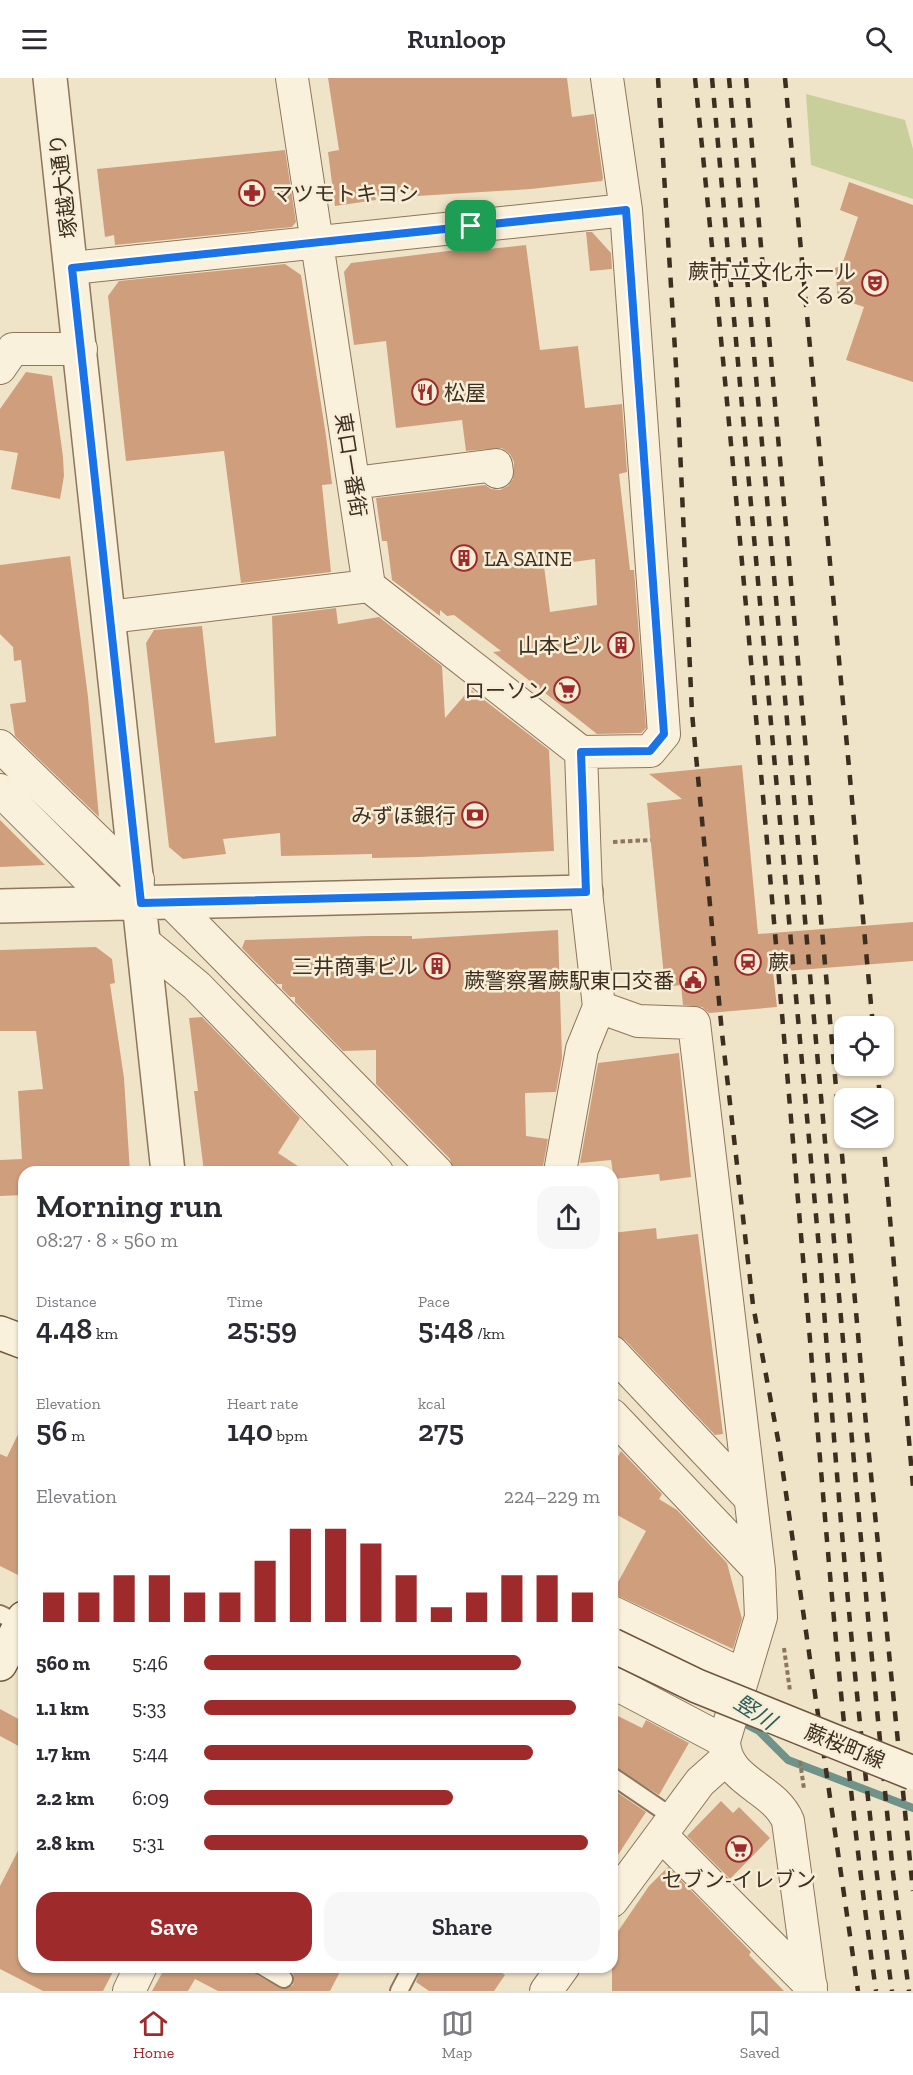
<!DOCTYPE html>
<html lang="en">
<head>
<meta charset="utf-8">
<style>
  body { margin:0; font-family:"Zilla Slab","Noto Sans JP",serif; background:#f7f7f7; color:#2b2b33; height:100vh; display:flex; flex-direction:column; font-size:22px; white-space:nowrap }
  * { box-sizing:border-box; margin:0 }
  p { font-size:20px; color:#7c7c81 }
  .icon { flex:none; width:33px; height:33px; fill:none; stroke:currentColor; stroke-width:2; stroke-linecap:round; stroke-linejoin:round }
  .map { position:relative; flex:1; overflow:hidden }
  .details { position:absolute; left:18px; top:1088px; width:600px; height:807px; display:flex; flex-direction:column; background:#fff; border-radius:18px; box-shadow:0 2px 4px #0004 }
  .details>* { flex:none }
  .fabs { position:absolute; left:834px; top:938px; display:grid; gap:12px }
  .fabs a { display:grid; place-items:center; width:60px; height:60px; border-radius:12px; background:#fff; box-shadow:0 2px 4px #0004; font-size:30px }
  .pin { position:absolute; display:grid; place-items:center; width:51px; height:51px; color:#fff; margin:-26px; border-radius:12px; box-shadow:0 3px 9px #0006 }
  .round { display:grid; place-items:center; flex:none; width:63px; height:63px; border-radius:18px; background:#f7f7f7 }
  .overview { display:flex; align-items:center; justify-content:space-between; height:102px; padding:0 18px }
  h1 { font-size:33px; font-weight:600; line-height:45px }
  .stats { display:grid; grid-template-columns:repeat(3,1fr); gap:9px; height:102px; padding:6px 18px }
  .stats div { display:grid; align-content:center }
  .stats b { font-size:30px; font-weight:600 }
  .stats small { font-size:16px; font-weight:400 }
  .stats p { font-size:16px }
  .chart { height:168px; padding:12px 18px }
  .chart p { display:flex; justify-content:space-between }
  .chart svg { width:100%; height:108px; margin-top:6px; stroke:#9e2a2b; stroke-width:6 }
  .cta { display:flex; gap:12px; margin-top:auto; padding:12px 18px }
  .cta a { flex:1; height:69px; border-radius:18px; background:#9e2a2b; color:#fff; font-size:24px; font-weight:600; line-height:69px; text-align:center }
  .cta a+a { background:#f7f7f7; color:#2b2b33 }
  ul { padding:0 18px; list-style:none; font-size:20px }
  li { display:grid; grid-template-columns:96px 72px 1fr; align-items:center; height:45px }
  li i { height:15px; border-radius:8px; background:#9e2a2b }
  header { display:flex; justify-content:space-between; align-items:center; height:78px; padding:0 18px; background:#fff; font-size:27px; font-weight:600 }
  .menu { display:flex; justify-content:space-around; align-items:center; height:84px; border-top:2px solid #e1e1e2; background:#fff; font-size:16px; color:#7c7c81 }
  .menu a { display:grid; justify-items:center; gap:3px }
  .menu .active { color:#9e2a2b }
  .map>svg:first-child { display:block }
  .green { fill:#c9cf9b }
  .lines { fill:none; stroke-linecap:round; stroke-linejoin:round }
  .stream { stroke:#6f938a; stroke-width:8 }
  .building { fill:#cf9f7d; fill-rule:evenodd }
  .service-casing { stroke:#8d765c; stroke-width:20 }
  .minor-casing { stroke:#8d765c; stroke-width:34 }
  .tertiary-casing { stroke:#8d765c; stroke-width:36 }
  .secondary-casing { stroke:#6f573f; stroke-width:36 }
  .path { stroke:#8d765c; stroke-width:4; stroke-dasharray:4.5 3; stroke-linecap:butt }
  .service { stroke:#faf1dc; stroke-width:16 }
  .minor { stroke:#faf1dc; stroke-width:32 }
  .tertiary { stroke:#faf1dc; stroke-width:33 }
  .secondary { stroke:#faf1dc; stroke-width:33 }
  .rail { stroke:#3d2e20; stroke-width:4.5; stroke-dasharray:10 10; stroke-linecap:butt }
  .secondary-bridge-casing { stroke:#6f573f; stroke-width:36; stroke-linecap:butt }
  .secondary-bridge { stroke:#faf1dc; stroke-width:33 }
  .route-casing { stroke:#fff; stroke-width:12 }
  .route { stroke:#1a73e8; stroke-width:8 }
  .labels { text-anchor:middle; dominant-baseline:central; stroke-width:5; stroke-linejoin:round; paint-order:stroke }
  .street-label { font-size:21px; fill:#3d2e20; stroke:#f7eed8 }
  .poi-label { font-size:21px; fill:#3d2e20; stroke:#f7eed8; text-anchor:end }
  .water-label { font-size:22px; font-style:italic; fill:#2f5d5a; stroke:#f7eed8 }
</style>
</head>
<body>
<header><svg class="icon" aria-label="menu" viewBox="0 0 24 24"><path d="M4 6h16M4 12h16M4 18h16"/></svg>Runloop<svg class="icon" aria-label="search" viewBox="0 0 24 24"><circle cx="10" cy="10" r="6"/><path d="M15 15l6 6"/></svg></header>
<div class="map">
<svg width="913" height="1913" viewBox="0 0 913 1913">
  <rect width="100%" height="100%" fill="#f0e4c8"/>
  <path class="green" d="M 806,16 L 905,42 L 913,71 L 913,121 L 811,87 Z"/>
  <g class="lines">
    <path class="stream" d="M 736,1641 L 759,1653 L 788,1682 L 913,1730"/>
  </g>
  <path class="building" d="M 328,0 L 567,0 L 572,39 L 594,36 L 603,100 L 602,103 L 531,111 L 417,118 L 412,112 L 375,118 L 376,122 L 335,128 L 328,74 L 339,72 Z
    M 285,72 L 296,144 L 292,149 L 115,167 L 114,157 L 105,159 L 97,91 Z
    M 849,104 L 913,127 L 913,304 L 846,282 L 864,229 L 838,220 L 835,190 L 842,187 L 858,139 L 840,132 Z
    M 586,154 L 592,154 L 611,175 L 612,191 L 590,193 Z
    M 526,167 L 540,272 L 578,268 L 585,330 L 622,326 L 627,394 L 619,396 L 630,492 L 634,492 L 646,650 L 641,655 L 597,656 L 493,574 L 501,573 L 454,537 L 447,538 L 440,532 L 440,538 L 392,502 L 387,463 L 382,463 L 376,420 L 485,407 L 491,411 L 500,412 L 508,408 L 513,401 L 514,384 L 510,376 L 502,370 L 466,373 L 462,342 L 396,350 L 386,263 L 354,267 L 344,194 L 351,185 L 489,168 L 489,171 ZM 595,481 L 597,527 L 550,534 L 544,488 Z
    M 285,186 L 301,197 L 326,358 L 332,406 L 322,407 L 331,494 L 241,505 L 224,373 L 126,383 L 108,218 L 119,203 Z
    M 26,294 L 52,298 L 63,379 L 64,398 L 60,421 L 11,411 L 18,375 L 0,372 L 0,331 Z
    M 70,478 L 88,619 L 99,739 L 15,658 L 10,626 L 26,624 L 21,582 L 14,583 L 13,569 L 0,556 L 0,487 Z
    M 336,530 L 338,546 L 379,539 L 442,588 L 445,640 L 470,611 L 549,672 L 554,773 L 419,779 L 372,780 L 372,776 L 281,778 L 280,755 L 223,761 L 226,776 L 183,781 L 169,769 L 146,565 L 154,552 L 202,548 L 215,665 L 276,658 L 272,538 Z
    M 742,687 L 758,856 L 913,844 L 913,883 L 773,894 L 777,929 L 709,935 L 702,929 L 683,927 L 681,907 L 665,909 L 647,725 L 682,721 L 649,696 Z
    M 0,742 L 45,787 L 0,789 Z
    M 558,852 L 562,980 L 556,1014 L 525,1015 L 526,1058 L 548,1061 L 542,1094 L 454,1094 L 450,1081 L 376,1006 L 376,972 L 343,973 L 295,924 L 295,919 L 290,919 L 282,911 L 282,906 L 277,906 L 242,870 L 245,862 L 368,858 L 412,858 L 412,861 Z
    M 96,869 L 112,881 L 115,905 L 110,906 L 124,1000 L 130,1094 L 24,1094 L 24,1117 L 0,1118 L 0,1082 L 22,1081 L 18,1013 L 43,1011 L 36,953 L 0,953 L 0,872 Z
    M 202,939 L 300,1040 L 278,1075 L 307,1094 L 204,1094 L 194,1013 L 198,1013 L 189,940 Z
    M 679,975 L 691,1099 L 660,1103 L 659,1096 L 614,1101 L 611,1082 L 580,1085 L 598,985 Z
    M 656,1150 L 657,1161 L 698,1156 L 723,1356 L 715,1357 L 625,1262 L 612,1257 L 612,1155 Z
    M 24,1344 L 24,1500 L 0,1488 L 0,1376 L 7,1379 Z
    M 621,1373 L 662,1416 L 659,1421 L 677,1432 L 727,1485 L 742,1541 L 733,1571 L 612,1515 L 646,1453 L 612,1434 L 612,1389 Z
    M 0,1631 L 24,1644 L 24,1671 L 0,1658 Z
    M 612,1635 L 642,1650 L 646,1642 L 689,1665 L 659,1717 L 612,1688 Z
    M 612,1711 L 646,1734 L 612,1786 Z
    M 721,1723 L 733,1735 L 739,1729 L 770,1760 L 730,1801 L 687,1758 Z
    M 24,1761 L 24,1888 L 116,1888 L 103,1913 L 43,1913 L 0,1891 L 0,1808 Z
    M 668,1789 L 751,1874 L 749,1877 L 784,1913 L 612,1913 L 612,1862 L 649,1808 Z
    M 166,1888 L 252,1888 L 257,1897 L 284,1911 L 293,1907 L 294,1901 L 293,1895 L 283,1888 L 343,1888 L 330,1913 L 218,1913 L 195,1901 L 188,1913 L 152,1913 Z
    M 422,1888 L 492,1888 L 505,1897 L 494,1913 L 429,1913 L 416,1904 Z"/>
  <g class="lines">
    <g class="service-casing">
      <path id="service" d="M 0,1536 L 21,1546
        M 612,1698 L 674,1740
        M 262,1888 L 284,1901
        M 399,1913 L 412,1888"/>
    </g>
    <g class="minor-casing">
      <path id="minor" d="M 292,0 L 369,508 L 581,674
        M 607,0 L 626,132 L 664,656 L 650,673 L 581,674 L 586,814 L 599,929 L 638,943 L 694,945 L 759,1492 L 761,1539 L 724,1663 C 725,1704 774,1709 788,1743 L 811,1913
        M 72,190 L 626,132
        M 0,290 L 13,271 L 81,271
        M 354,405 L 496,387 L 497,394
        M 109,539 L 369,508
        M 0,668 L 138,802
        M 0,712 L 113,825
        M 172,825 L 437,1094
        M 145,865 L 197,908 L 377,1094
        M 560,1094 L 582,971 L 599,929
        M 612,1274 L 748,1418
        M 612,1337 L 759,1492
        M 612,1534 L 743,1597
        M 612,1604 L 724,1663
        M 661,1757 L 811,1908
        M 612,1823 L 700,1704 L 727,1680
        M 129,1913 L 141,1888
        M 546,1913 L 564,1888"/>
    </g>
    <g class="tertiary-casing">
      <path id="tertiary" d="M 50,0 L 168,1094
        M 0,828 L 586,814"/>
    </g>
    <g class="secondary-casing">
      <path id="secondary" d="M 0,1255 L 24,1264
        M 0,1586 L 24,1540"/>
    </g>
    <path class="path" d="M 613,764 L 651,762
      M 784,1570 L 790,1613
      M 800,1683 L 804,1711"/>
    <use href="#service" class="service"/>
    <use href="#minor" class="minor"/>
    <use href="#tertiary" class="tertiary"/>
    <use href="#secondary" class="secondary"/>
    <path class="rail" d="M 658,0 L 677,304 L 692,635 L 722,955 L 753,1227 L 779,1367 L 858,1913
      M 695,0 C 736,397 770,795 804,1192 C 825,1433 842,1674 876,1913
      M 712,0 L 821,1192 C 839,1433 859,1674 892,1913
      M 729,0 L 869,1550 L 893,1795 L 909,1913
      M 746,0 L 867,1357 L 913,1813
      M 785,0 L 873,948
      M 877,987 L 880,1020
      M 883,1059 L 913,1409"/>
    <g class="secondary-bridge-casing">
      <path id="secondary-bridge" d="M 612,1567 L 697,1608 L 913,1695"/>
    </g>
    <use href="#secondary-bridge" class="secondary-bridge"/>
  </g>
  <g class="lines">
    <g class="route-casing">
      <path id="route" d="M 626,132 L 664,656 L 650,673 L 581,674 L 586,814 L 141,825 L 72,190 Z"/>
    </g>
    <use href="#route" class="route"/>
  </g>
  <defs>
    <g id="pharmacy-ring" transform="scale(1.35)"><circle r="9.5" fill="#f7eed8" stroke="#9e2a2b" stroke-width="1.5"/><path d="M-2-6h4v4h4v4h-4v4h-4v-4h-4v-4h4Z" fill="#9e2a2b"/></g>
    <g id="theatre-ring" transform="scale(1.35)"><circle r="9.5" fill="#f7eed8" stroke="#9e2a2b" stroke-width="1.5"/><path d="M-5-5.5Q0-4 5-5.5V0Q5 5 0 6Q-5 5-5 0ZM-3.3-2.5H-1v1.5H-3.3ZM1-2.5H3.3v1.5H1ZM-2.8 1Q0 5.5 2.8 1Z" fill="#9e2a2b"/></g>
    <g id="restaurant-ring" transform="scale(1.35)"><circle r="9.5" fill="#f7eed8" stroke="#9e2a2b" stroke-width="1.5"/><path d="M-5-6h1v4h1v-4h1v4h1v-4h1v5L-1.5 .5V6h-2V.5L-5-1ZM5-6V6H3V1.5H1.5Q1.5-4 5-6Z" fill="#9e2a2b"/></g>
    <g id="building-ring" transform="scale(1.35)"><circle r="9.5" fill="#f7eed8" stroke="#9e2a2b" stroke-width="1.5"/><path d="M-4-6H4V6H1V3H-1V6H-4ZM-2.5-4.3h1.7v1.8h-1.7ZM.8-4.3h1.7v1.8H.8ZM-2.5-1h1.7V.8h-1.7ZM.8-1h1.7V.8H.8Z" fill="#9e2a2b"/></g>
    <g id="supermarket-ring" transform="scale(1.35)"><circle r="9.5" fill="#f7eed8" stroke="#9e2a2b" stroke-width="1.5"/><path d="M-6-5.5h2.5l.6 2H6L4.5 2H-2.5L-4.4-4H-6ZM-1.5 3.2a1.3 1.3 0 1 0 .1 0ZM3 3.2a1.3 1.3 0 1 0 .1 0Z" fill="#9e2a2b"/></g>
    <g id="bank-ring" transform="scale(1.35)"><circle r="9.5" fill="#f7eed8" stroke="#9e2a2b" stroke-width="1.5"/><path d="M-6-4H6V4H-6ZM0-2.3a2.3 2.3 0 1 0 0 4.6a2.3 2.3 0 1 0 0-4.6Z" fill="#9e2a2b"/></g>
    <g id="station-ring" transform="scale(1.35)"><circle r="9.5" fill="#f7eed8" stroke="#9e2a2b" stroke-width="1.5"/><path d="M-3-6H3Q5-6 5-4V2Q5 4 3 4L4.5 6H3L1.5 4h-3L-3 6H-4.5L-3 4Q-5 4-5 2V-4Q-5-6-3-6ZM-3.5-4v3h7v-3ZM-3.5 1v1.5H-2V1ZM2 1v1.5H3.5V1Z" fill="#9e2a2b"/></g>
    <g id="civic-ring" transform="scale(1.35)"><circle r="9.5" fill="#f7eed8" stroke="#9e2a2b" stroke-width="1.5"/><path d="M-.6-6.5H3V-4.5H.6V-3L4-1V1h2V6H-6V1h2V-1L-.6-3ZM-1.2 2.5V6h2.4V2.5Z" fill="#9e2a2b"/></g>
  </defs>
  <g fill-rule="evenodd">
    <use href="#pharmacy-ring" x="252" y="115"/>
    <use href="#theatre-ring" x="875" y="205"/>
    <use href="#restaurant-ring" x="425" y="314"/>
    <use href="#building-ring" x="464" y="480"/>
    <use href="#building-ring" x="621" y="567"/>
    <use href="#supermarket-ring" x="567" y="612"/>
    <use href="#bank-ring" x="475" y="737"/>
    <use href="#station-ring" x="748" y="884"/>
    <use href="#building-ring" x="437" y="888"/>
    <use href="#civic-ring" x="693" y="902"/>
    <use href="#supermarket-ring" x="739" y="1771"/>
  </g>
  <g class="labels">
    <g class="street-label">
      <text transform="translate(63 108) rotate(-97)">塚越大通り</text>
      <text transform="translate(351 387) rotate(81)">東口一番街</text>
      <text transform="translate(845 1668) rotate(22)">蕨桜町線</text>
    </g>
    <g class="poi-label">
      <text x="272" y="115" text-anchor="start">マツモトキヨシ</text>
      <text x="856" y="193">蕨市立文化ホール<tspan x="856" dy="24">くるる</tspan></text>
      <text x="444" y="314" text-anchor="start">松屋</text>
      <text x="484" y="480" text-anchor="start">LA SAINE</text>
      <text x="602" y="567">山本ビル</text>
      <text x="548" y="612">ローソン</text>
      <text x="456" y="737">みずほ銀行</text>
      <text x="768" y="884" text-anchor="start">蕨</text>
      <text x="418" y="888">三井商事ビル</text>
      <text x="674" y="902">蕨警察署蕨駅東口交番</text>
      <text x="739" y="1801" text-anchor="middle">セブン-イレブン</text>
    </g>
    <g class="water-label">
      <text transform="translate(755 1634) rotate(33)">竪川</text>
    </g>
  </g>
</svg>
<div class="fabs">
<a><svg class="icon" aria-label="locate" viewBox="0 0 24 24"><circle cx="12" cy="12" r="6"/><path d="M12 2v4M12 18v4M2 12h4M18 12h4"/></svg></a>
<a><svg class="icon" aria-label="layers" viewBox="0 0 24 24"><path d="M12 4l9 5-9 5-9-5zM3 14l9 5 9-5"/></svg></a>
</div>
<div class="pin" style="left:471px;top:148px;background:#1e9e55"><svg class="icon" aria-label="arrive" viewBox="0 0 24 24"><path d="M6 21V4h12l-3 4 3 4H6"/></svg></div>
<section class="details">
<div class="overview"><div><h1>Morning run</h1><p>08:27 · 8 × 560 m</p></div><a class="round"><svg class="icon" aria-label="share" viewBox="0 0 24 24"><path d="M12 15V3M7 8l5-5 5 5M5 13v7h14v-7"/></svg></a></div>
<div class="stats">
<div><p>Distance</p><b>4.48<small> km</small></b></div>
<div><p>Time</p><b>25:59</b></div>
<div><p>Pace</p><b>5:48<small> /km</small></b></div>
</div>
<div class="stats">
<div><p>Elevation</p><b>56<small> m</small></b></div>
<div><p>Heart rate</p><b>140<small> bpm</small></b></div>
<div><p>kcal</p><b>275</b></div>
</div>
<div class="chart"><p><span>Elevation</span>224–229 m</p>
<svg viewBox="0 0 160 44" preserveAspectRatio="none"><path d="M5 44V32M15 44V32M25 44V25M35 44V25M45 44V32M55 44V32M65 44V19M75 44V6M85 44V6M95 44V12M105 44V25M115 44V38M125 44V32M135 44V25M145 44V25M155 44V32"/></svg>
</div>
<ul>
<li><b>560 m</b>5:46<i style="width:80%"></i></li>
<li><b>1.1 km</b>5:33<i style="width:94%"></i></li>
<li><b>1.7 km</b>5:44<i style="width:83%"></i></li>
<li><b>2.2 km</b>6:09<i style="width:63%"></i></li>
<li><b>2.8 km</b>5:31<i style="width:97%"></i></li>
</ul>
<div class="cta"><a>Save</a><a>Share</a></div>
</section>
</div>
<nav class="menu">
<a class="active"><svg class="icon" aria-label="home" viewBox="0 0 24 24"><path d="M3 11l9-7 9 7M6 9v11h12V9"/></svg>Home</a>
<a><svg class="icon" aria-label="map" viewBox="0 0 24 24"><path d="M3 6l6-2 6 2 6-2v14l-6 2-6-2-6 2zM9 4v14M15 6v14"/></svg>Map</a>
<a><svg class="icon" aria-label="saved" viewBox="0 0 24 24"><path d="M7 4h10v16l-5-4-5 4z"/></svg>Saved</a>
</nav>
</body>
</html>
